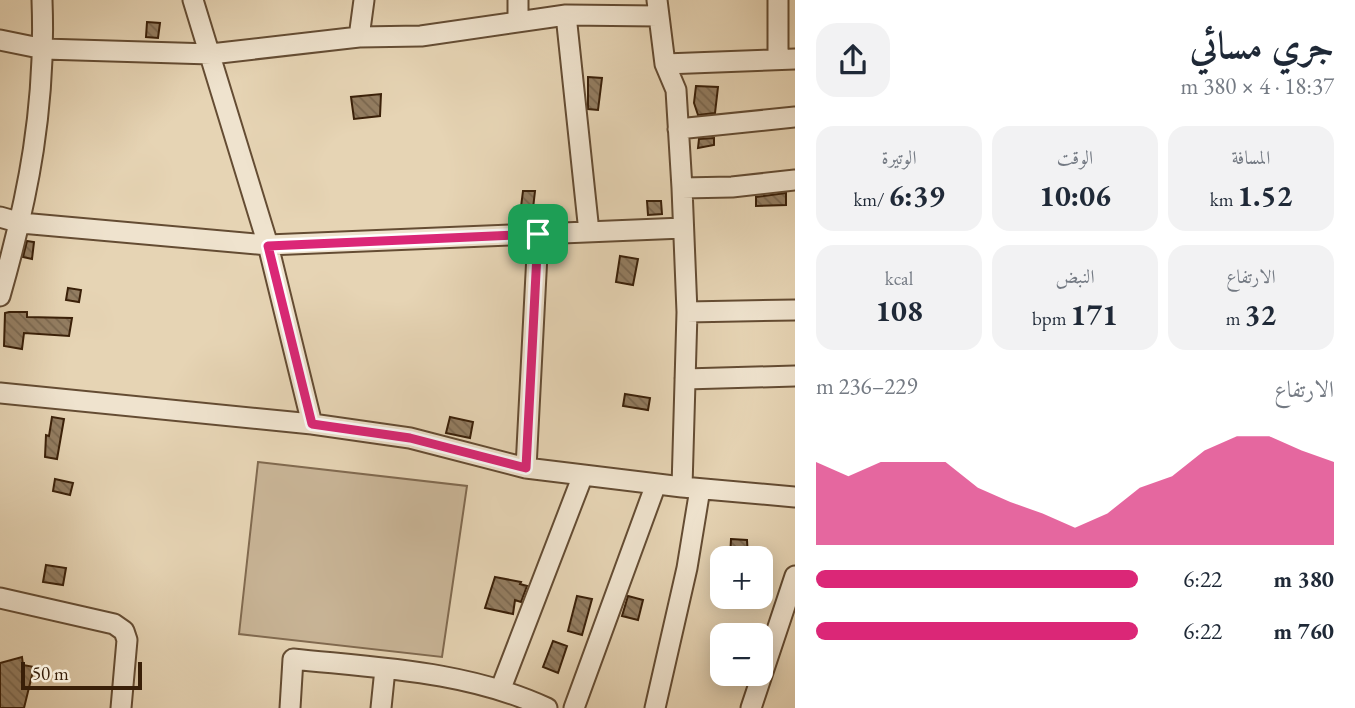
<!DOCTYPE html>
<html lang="ar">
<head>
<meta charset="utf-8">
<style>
  body { margin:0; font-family:"EB Garamond",Amiri,serif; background:#f2f2f3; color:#1f2937; direction:rtl; height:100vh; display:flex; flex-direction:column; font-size:26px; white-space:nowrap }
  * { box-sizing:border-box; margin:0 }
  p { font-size:23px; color:#747a83 }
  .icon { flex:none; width:38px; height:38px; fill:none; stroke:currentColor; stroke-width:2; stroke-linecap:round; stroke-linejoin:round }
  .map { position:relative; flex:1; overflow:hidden; direction:ltr }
  .side { display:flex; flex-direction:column; background:#fff; width:560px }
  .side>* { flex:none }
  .controls { position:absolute; left:710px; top:546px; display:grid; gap:14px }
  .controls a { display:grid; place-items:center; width:63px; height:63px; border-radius:14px; background:#fff; box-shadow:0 4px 18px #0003; font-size:35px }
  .scale { position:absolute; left:21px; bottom:18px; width:121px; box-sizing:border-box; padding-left:7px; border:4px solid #391f08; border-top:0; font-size:19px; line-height:24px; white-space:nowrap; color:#391f08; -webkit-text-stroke:5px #efe3ce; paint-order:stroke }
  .pin { position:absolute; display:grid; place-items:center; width:60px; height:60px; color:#fff; margin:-30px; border-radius:14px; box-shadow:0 4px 10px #0006 }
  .round { display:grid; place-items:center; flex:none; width:74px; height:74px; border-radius:21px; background:#f2f2f3 }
  .summary { display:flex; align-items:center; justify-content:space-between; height:119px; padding:0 21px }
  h1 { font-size:38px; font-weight:700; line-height:52px }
  .stats { display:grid; grid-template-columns:repeat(3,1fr); gap:10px; height:119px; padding:7px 21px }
  .stats div { display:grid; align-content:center; border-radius:18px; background:#f2f2f3; text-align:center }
  .stats b { font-size:30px; font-weight:700 }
  .stats small { font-size:19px; font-weight:400 }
  .stats p { font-size:19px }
  .chart { height:196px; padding:14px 21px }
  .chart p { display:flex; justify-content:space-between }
  .chart svg { width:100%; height:126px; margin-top:7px; fill:#db2777; opacity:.7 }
  ul { padding:0 21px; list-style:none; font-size:23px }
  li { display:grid; grid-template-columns:112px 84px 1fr; align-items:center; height:52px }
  li i { height:18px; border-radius:9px; background:#db2777 }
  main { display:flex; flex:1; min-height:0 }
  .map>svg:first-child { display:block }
  .pitch { fill:#c9b597; stroke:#816a50; stroke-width:2 }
  .building { fill:url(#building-back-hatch); stroke:#391f08; stroke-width:2 }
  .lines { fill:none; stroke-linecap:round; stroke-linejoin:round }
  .minor-casing { stroke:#644c33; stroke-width:23 }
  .minor { stroke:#efe3ce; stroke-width:19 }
  .route-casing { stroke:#fff; stroke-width:14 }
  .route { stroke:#db2777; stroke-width:9 }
</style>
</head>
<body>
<main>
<section class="side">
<div class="summary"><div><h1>جري مسائي</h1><p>18:37 · 4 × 380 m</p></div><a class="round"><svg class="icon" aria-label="share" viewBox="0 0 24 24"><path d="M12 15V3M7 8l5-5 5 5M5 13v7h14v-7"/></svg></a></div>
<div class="stats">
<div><p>المسافة</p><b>1.52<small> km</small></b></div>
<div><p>الوقت</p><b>10:06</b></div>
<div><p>الوتيرة</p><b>6:39<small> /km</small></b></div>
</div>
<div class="stats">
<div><p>الارتفاع</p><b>32<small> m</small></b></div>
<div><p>النبض</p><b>171<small> bpm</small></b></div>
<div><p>kcal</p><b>108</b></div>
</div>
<div class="chart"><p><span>الارتفاع</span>229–236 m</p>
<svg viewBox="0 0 160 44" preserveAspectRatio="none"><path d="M0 44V15L10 20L20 15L30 15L40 15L50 24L60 29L70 33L80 38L90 33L100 24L110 20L120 11L130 6L140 6L150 11L160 15V44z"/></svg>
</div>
<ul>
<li><b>380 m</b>6:22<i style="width:100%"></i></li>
<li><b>760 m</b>6:22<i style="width:100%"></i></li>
</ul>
</section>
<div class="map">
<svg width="795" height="708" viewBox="0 0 795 708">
  <defs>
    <pattern id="building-back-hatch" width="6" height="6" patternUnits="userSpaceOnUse" patternTransform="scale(1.75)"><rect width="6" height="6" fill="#937d61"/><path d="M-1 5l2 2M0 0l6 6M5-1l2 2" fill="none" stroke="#79664e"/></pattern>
  </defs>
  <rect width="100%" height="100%" fill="#e6d4b4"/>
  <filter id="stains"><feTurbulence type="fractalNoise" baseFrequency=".00286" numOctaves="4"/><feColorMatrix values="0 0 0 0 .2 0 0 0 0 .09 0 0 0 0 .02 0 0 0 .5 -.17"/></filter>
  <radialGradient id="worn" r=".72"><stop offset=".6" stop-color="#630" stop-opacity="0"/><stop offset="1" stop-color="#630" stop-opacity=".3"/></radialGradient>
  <path class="pitch" d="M 258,462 L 467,486 L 442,657 L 239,634 Z"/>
  <path class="building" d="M 147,22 L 160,23 L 158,38 L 146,37 Z
    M 588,77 L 602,78 L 598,110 L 588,109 Z
    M 696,86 L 718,87 L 715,113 L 698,115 L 694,103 Z
    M 381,94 L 380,116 L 354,119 L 351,97 Z
    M 714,138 L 714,145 L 698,148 L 699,139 Z
    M 523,191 L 535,191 L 532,217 L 520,215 Z
    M 786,193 L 786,205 L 756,206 L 756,197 Z
    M 647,201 L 661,201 L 662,214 L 648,215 Z
    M 27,241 L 34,242 L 32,259 L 23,257 Z
    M 620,256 L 638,259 L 633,285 L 616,282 Z
    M 68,288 L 81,290 L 79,302 L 66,300 Z
    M 9,312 L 27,312 L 27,317 L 72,318 L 69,336 L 24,333 L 22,349 L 4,346 L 5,313 Z
    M 625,394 L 650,398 L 648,410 L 623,406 Z
    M 52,417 L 64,419 L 57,459 L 45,457 L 46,435 L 49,436 Z
    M 450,417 L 473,422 L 470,438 L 446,433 Z
    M 55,479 L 73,483 L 70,495 L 53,491 Z
    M 731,539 L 747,540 L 748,558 L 730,558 Z
    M 46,565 L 66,568 L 63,585 L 43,582 Z
    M 495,577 L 521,582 L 520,584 L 527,586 L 521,602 L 515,600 L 513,614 L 485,608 Z
    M 577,596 L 592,599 L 582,635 L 568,631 Z
    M 628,596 L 643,600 L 638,620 L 622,616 Z
    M 553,641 L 567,646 L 558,673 L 543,667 Z
    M 22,657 L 23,665 L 34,667 L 24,708 L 0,708 L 0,663 Z"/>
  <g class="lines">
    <g class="minor-casing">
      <path id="minor" d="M 193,0 L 268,245 L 312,424
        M 518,0 L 518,21
        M 657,0 L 665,64 L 676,90 L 682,188 L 687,312 L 682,487
        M 778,0 L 778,59
        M 566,15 L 589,232
        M 359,37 L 364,0
        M 0,40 L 44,49 L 211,54 L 359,37 L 421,36 L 566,15 L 658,16
        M 665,64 L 795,59
        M 678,129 L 795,117
        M 682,188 L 732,187 L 795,180
        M 0,217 L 21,223 L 268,245 L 683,228
        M 0,296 C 29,195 46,105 42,0
        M 687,312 L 795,310
        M 685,379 L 795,376
        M 0,393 L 312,424 L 410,438 L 526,468 L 682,487 L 795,497
        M 526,468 L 538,235
        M 0,598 L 114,624 L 124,631 L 127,640 L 121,708
        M 501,688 L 583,475
        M 290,708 L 293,659 C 379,668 467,671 547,708
        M 381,708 L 385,669
        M 574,708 L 656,484
        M 655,708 L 687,568 L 700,489
        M 751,708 L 795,576"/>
    </g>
    <use href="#minor" class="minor"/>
  </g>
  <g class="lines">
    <g class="route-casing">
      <path id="route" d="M 538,234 L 526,468 L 410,438 L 312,424 L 268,246 Z"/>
    </g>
    <use href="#route" class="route"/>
  </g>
  <rect width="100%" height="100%" filter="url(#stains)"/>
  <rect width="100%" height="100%" fill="url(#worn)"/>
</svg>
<div class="controls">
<a>+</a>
<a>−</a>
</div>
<div class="scale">50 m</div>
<div class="pin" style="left:538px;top:234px;background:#1e9e55"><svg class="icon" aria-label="arrive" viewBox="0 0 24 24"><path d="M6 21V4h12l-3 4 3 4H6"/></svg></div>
</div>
</main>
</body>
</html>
